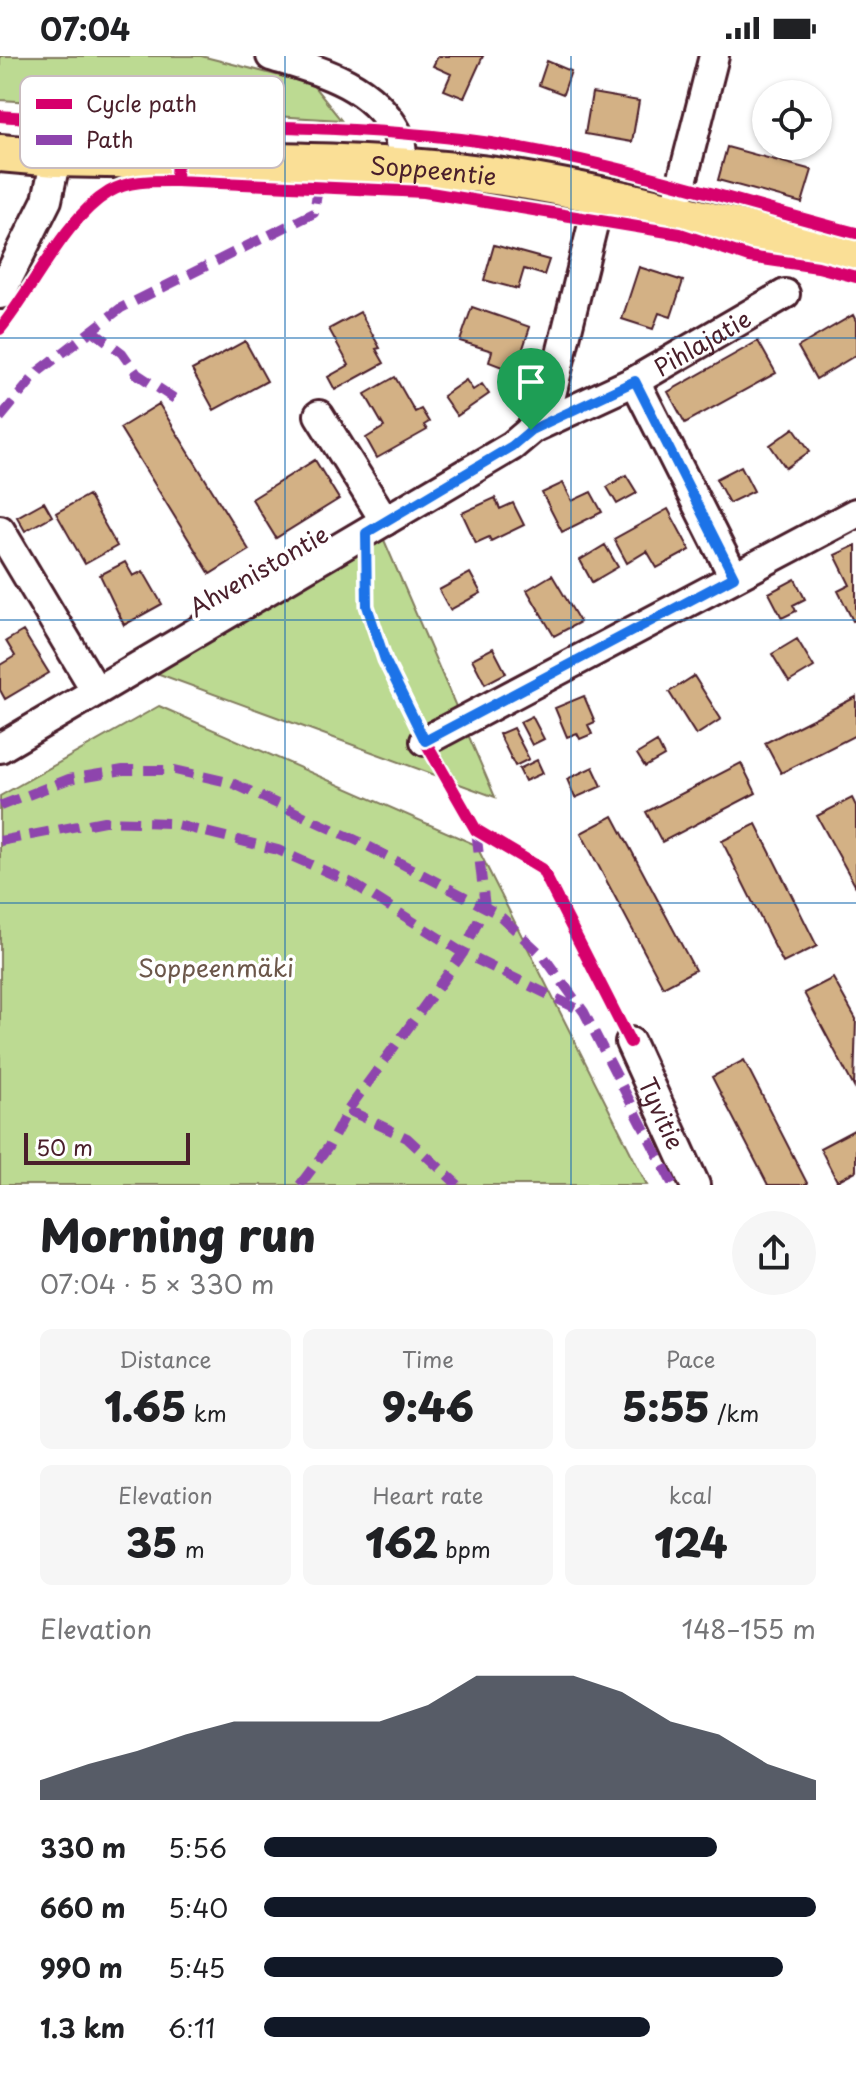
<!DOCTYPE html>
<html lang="en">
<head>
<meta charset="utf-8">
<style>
  body { margin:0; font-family:"Playpen Sans",sans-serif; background:#f6f6f6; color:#202124; height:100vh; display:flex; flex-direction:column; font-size:30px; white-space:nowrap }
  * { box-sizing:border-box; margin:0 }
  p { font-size:26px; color:#757577 }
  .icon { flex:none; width:44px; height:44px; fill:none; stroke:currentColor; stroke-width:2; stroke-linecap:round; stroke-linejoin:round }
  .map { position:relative; height:1129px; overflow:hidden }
  .panel { display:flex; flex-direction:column; background:#fff; flex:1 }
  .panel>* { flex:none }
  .controls { position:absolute; left:752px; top:24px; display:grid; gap:16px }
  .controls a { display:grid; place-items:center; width:80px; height:80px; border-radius:50%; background:#fff; box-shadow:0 2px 6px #0004; font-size:40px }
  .scale { position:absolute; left:24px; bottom:20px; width:166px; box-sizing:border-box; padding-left:8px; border:4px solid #4a1f2b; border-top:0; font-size:22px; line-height:28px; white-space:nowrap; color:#4a1f2b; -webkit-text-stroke:6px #fff; paint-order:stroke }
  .pin { position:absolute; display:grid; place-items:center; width:68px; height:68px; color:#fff; margin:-82px -34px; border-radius:50% 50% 50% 0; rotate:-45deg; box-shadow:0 0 8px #0007 }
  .pin .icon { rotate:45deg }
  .round { display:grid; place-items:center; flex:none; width:84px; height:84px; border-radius:42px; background:#f6f6f6 }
  .overview { display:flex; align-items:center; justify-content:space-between; height:136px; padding:0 40px }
  h1 { font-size:44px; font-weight:800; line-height:60px }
  .metrics { display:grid; grid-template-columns:repeat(3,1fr); gap:12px; height:136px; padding:8px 40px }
  .metrics div { display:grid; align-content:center; border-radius:12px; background:#f6f6f6; text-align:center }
  .metrics b { font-size:40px; font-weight:800 }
  .metrics small { font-size:22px; font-weight:400 }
  .metrics p { font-size:22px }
  .chart { height:224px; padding:16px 40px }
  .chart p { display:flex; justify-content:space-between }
  .chart svg { width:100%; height:144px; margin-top:8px; fill:#111827; opacity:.7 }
  ul { padding:0 40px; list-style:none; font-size:26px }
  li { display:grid; grid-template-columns:128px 96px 1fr; align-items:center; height:60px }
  li i { height:20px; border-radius:10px; background:#111827 }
  .status { display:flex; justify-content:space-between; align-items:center; height:56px; padding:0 40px; background:#fff; direction:ltr }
  .status svg { height:22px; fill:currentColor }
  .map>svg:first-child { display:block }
  .green { fill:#bcda92; stroke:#837c5e; stroke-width:2 }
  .building { fill:#d3b185; stroke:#4a1f2b; stroke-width:2 }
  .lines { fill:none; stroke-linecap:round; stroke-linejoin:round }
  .minor-casing { stroke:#4a1f2b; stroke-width:34 }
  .major-casing { stroke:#4a1f2b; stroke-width:42 }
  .minor { stroke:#fff; stroke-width:28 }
  .major { stroke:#fadf96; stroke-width:36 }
  .quiet { stroke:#8e44ad; stroke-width:10; stroke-dasharray:20 10; stroke-linecap:butt }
  .cycleway-casing { stroke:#fff; stroke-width:17 }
  .cycleway { stroke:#d6006c; stroke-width:12 }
  .route-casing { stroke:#fff; stroke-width:16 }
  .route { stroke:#1a73e8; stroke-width:10 }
  .grid { fill:none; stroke:#1f6fb2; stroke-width:2; stroke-opacity:0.55 }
  .labels { text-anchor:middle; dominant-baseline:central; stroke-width:7; stroke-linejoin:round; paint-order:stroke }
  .street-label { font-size:24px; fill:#4a1f2b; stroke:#fff }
  .park-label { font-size:24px; fill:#6c574a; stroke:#fff }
  .key { fill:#fff; stroke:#c9bcbf; stroke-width:2 }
  .key-label { font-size:22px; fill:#4a1f2b }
</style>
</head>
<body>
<div class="status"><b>07:04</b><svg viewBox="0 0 49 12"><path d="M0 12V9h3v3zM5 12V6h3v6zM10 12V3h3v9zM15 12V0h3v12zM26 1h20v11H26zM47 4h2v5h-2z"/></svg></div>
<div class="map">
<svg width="856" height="1129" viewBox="0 0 856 1129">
  <rect width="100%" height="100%" fill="#fff"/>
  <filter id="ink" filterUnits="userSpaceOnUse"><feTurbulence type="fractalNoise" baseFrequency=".0125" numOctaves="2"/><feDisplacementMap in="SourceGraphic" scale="16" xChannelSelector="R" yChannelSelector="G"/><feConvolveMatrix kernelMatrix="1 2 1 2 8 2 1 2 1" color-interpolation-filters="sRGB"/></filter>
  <g filter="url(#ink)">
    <path class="green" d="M 0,0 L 201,0 L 312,28 L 341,64 L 0,44 Z
      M 381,477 L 495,741 L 151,615 Z
      M 159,650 L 476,789 L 647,1129 L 0,1129 L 0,740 Z"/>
    <path class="building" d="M 438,0 L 483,0 L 464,42 L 444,34 L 451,18 L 433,10 Z
      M 547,5 L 571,15 L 563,38 L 539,29 Z
      M 592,37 L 639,45 L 632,86 L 585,78 Z
      M 727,91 L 812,114 L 802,147 L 718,124 Z
      M 494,189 L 549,204 L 544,219 L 524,213 L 518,233 L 484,224 Z
      M 639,211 L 683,225 L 671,261 L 659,257 L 653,273 L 622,263 Z
      M 472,251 L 530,271 L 515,316 L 489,306 L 492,295 L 460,285 Z
      M 360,256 L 380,292 L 376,293 L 384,307 L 335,334 L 328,321 L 349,309 L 329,273 Z
      M 853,259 L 856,265 L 856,299 L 816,323 L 798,291 Z
      M 245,285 L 267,325 L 214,354 L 192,314 Z
      M 758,285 L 776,317 L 685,367 L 668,336 Z
      M 395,321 L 415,356 L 421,353 L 429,366 L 424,369 L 427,374 L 377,402 L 366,382 L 384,371 L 365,338 Z
      M 466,324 L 473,334 L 482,328 L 489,338 L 457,360 L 443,340 Z
      M 159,348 L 249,494 L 210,518 L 120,372 Z
      M 794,372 L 810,395 L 786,412 L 770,389 Z
      M 315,404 L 339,443 L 276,482 L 252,443 Z
      M 741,410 L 754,435 L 729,447 L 716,423 Z
      M 626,419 L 637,437 L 617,448 L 607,431 Z
      M 563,427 L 572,445 L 591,436 L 602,456 L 562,476 L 542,437 Z
      M 88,439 L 117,490 L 85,508 L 56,457 Z
      M 495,442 L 500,453 L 513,447 L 524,469 L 491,485 L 489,481 L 476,487 L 462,457 Z
      M 44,446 L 52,460 L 25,475 L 17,461 Z
      M 668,453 L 690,494 L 657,512 L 647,495 L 627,507 L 614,483 Z
      M 605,489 L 618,511 L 592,526 L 580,504 Z
      M 856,489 L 856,564 L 853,565 L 838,535 L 850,529 L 835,499 Z
      M 125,506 L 133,520 L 143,515 L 162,548 L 124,569 L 100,519 Z
      M 470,517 L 481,537 L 450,554 L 439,534 Z
      M 552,519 L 580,566 L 554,580 L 527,534 Z
      M 795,523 L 805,543 L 793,549 L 796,555 L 782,562 L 769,537 Z
      M 23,575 L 49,617 L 5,643 L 0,634 L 0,609 L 15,600 L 6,585 Z
      M 797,583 L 814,611 L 789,626 L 772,598 Z
      M 493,592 L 506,617 L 485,628 L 472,603 Z
      M 694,620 L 721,663 L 696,679 L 669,636 Z
      M 584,640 L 595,666 L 588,669 L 592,678 L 580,683 L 577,677 L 567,681 L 555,652 Z
      M 856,641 L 856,679 L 781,717 L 765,687 Z
      M 532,660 L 544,683 L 532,689 L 520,666 Z
      M 513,672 L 529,703 L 515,710 L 499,678 Z
      M 657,686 L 664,700 L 645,711 L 637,698 Z
      M 537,704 L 543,717 L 525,725 L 519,713 Z
      M 741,707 L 756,737 L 662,786 L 646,756 Z
      M 593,711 L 602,730 L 575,742 L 567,723 Z
      M 852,742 L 856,750 L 856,831 L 817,760 Z
      M 613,760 L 695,914 L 663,931 L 581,777 Z
      M 756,768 L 817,890 L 783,907 L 722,785 Z
      M 833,922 L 856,963 L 854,1031 L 804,937 Z
      M 744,1004 L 808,1129 L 768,1129 L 712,1021 Z
      M 856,1073 L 856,1115 L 837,1125 L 820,1092 Z"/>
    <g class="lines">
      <g class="minor-casing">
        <g id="minor">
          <path d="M 271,0 C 320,15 370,27 396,75 C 402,85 402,100 403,112"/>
          <path d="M 674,157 L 714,0"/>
          <path d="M 0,238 L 47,144 L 56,102"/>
          <path d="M 635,325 L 734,521"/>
          <path d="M 319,359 L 385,465"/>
          <path id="s1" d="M 531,373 L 635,325 L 785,238"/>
          <path d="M 0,474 L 95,633"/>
          <path d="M 425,685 L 856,457"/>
          <path d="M 0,692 L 512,390 L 531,374 L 550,343 L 600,140"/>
          <path id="s2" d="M 630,986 L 695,1129"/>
        </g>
      </g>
      <g class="major-casing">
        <g id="major">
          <path id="s3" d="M 0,97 L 56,102 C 204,106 356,100 503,121 C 622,139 739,173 856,202"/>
        </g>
      </g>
      <use href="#minor" class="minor"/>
      <use href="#major" class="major"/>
      <path class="quiet" d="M 91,273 L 122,297 L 137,318 L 181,347
        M 0,362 L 39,315 L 121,252 L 314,157 L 318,131
        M 0,750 L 69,723 L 123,714 L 175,714 L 232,727 L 358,785 L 498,858 L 544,901 L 584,956 L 673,1129
        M 0,785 L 104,765 L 169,767 L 278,794 L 352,827 L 463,897 L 582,955
        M 348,1054 L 407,1082 L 458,1129
        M 300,1129 L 329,1090 L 348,1054 L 463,897 L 485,851 L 476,774"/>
      <g class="cycleway-casing">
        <path id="cycleway" d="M 0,60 C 153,72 308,65 461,83 C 594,99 726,143 856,177
          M 176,125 L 424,136 L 680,178 L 749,201 L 818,211 L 856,221
          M 0,273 C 34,232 64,163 109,136 C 129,124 154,125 176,125 L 178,69
          M 366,477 L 367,550 L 385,604 L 425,685 L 476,774 L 542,813 L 630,986"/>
      </g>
      <use href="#cycleway" class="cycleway"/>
    </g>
  </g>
  <g class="lines" filter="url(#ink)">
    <g class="route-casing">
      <path id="route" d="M 635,325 L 734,521 L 425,685 L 385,604 L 367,550 L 366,477 L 512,390 L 531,374 Z"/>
    </g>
    <use href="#route" class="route"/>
  </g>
  <path class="grid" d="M 285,0 L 285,1129M 571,0 L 571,1129M 0,282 L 856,282M 0,564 L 856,564M 0,847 L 856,847"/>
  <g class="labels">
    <g class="street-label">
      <text stroke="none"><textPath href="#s3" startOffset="434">Soppeentie</textPath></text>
      <text stroke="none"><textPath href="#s1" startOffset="192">Pihlajatie</textPath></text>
      <text transform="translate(258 514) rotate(-30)">Ahvenistontie</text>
      <text stroke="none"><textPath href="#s2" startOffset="78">Tyvitie</textPath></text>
    </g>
    <g class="park-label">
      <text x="216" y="911">Soppeenmäki</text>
    </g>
  </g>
  <rect x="20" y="20" width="264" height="92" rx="12" class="key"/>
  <rect x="36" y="43" width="36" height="10" fill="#d6006c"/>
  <rect x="36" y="79" width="36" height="10" fill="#8e44ad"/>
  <g class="key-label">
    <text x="86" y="56">Cycle path</text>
    <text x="86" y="92">Path</text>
  </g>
</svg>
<div class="controls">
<a><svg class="icon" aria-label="locate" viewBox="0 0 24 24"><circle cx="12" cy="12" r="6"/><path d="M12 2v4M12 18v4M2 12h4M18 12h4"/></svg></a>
</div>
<div class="scale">50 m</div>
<div class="pin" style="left:531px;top:374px;background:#1e9e55"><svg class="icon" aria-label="arrive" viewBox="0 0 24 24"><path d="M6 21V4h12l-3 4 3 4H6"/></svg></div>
</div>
<section class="panel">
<div class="overview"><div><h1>Morning run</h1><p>07:04 · 5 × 330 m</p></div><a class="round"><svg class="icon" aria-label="share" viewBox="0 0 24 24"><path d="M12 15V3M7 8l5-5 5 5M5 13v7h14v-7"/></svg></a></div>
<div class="metrics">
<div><p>Distance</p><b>1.65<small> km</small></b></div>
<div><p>Time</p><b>9:46</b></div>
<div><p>Pace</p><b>5:55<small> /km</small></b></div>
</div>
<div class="metrics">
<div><p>Elevation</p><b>35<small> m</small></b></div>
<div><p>Heart rate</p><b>162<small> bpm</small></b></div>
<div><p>kcal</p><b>124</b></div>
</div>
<div class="chart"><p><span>Elevation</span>148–155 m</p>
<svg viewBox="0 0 160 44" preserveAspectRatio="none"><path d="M0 44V38L10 33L20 29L30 24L40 20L50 20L60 20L70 20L80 15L90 6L100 6L110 6L120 11L130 20L140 24L150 33L160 38V44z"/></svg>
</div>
<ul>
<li><b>330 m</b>5:56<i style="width:82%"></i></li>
<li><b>660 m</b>5:40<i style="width:100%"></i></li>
<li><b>990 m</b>5:45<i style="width:94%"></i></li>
<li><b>1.3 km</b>6:11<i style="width:70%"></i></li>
</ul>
</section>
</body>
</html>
